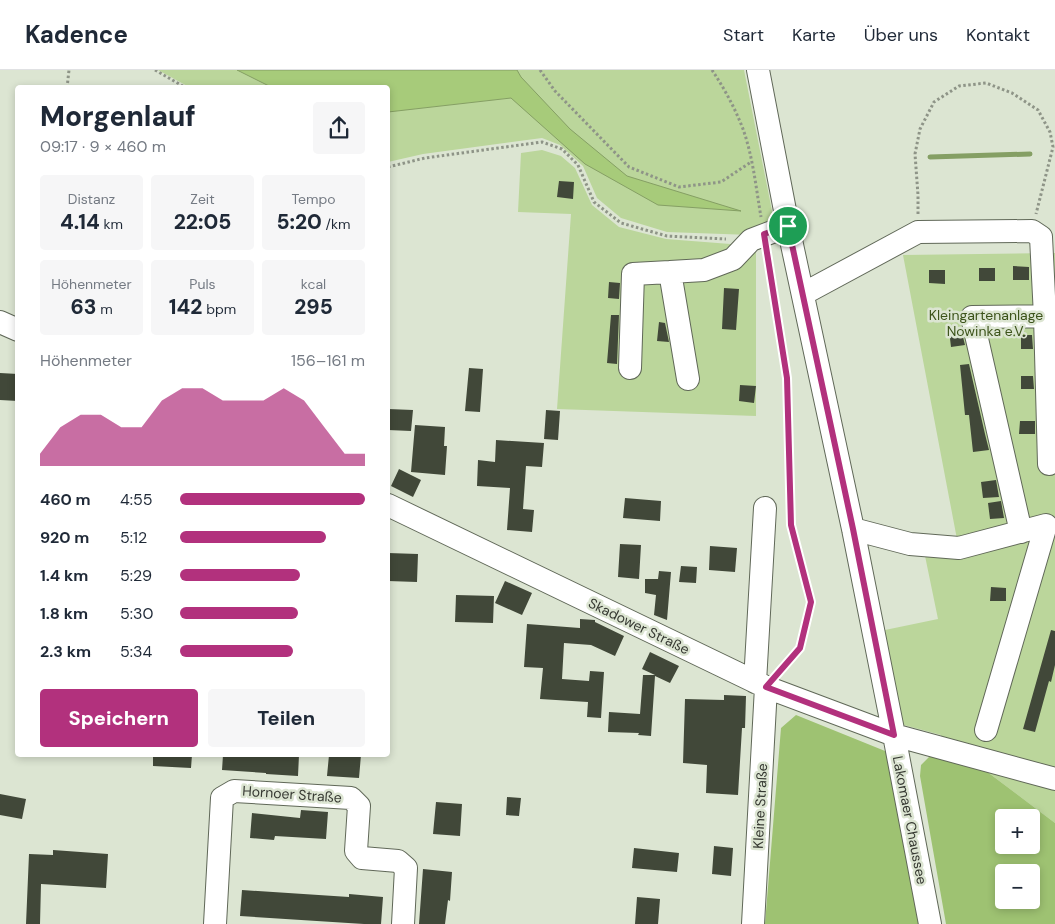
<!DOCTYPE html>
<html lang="de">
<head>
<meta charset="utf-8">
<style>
  body { margin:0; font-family:"DM Sans",sans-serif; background:#f6f6f7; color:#1f2937; height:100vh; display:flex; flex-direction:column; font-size:19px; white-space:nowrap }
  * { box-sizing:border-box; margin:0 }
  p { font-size:16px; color:#747a83 }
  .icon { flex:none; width:28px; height:28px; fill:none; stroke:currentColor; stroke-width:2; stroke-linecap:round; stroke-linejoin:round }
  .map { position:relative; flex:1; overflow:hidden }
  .panel { position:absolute; left:15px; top:15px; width:375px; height:672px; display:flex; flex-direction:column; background:#fff; border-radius:5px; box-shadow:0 2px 8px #0003 }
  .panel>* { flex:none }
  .controls { position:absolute; left:995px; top:739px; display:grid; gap:10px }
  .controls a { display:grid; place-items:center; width:45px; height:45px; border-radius:5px; background:#fff; box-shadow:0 2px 8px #0003; font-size:25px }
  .pin { position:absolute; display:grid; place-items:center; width:42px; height:42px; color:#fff; margin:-21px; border:2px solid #fff; border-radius:50%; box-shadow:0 1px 5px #0007 }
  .round { display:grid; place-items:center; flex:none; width:52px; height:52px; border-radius:5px; background:#f6f6f7 }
  .headline { display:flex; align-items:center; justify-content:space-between; height:85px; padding:0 25px }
  h1 { font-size:28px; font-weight:800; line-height:38px }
  .stats { display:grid; grid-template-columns:repeat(3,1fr); gap:8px; height:85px; padding:5px 25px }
  .stats div { display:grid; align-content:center; border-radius:5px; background:#f6f6f7; text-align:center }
  .stats b { font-size:21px; font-weight:800 }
  .stats small { font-size:14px; font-weight:400 }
  .stats p { font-size:14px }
  .chart { height:140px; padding:10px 25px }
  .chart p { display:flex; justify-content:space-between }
  .chart svg { width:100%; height:90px; margin-top:5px; fill:#b2317d; opacity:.7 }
  .primary-button { display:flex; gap:10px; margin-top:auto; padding:10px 25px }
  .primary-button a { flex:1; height:58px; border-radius:5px; background:#b2317d; color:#fff; font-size:20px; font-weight:800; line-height:58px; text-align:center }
  .primary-button a+a { background:#f6f6f7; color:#1f2937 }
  ul { padding:0 25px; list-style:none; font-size:16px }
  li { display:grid; grid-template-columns:80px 60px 1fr; align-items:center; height:38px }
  li i { height:12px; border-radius:6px; background:#b2317d }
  header { display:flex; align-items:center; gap:30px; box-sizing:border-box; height:70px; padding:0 25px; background:#fff; border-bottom:1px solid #e0e1e3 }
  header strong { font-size:24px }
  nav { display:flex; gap:28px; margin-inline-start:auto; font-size:18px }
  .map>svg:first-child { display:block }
  .green { fill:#bbd69b }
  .forest { fill:#9ec272; fill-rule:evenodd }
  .water { fill:#a7cb7a; stroke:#859f64 }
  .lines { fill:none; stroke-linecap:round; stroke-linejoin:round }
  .stream { stroke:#859f64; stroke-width:5 }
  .building { fill:#414839 }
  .minor-casing { stroke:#606858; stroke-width:24 }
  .path { stroke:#8e9487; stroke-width:3; stroke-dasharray:2.5 2.5; stroke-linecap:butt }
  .minor { stroke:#fff; stroke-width:22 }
  .route-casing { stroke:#fff; stroke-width:10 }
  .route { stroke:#b2317d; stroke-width:6 }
  .labels { text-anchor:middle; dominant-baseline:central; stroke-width:5; stroke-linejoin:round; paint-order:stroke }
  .park-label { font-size:14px; fill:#3c531a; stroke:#dce5d2 }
  .street-label { font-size:14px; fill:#363932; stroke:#dce5d2 }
</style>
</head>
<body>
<header>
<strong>Kadence</strong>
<nav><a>Start</a><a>Karte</a><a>Über uns</a><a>Kontakt</a></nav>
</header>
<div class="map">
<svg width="1055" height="854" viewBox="0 0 1055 854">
  <rect width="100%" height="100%" fill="#dce5d2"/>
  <path class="green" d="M 158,0 L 744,0 L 774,151 L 751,165 L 667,162 L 621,148 L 597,128 L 583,96 L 560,75 L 542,68 L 423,84 L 388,92 L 388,18 L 189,17 Z
    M 542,80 L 561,86 L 575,98 L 592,135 L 619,157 L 666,169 L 756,176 L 756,346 L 557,339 L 571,144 L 518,142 L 521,83 Z
    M 1055,183 L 1055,753 L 982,698 L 940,686 L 941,665 L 900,654 L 885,560 L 938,549 L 924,481 L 960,485 L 903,185 Z"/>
  <path class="forest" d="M 796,645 L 890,683 L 922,854 L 765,854 L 781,658 Z
    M 940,686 L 982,698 L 1055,753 L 1055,854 L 946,854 L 920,706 L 921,695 L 929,687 ZM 1004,748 L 1031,748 L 1031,775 L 1004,775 ZM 1004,802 L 1031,802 L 1031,830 L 1004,830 Z"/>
  <path class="water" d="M 237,0 L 517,0 L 521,7 L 570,59 L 627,106 L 741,141 L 658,135 L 585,94 L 511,28 L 388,42 L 388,18 L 271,17 Z"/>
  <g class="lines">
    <path class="stream" d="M 930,87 L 1030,84"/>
  </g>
  <path class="building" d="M 559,111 L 574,112 L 573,129 L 557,127 Z
    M 1013,196 L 1029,197 L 1029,210 L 1013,210 Z
    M 979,198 L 995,198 L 995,211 L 979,211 Z
    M 929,200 L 945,200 L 945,214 L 929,213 Z
    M 609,212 L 620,213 L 619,229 L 608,228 Z
    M 724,218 L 739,219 L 736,260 L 722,259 Z
    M 611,245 L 619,245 L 617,294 L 607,293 Z
    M 659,252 L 665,253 L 669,272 L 657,271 Z
    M 961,259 L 965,275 L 951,277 L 949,260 Z
    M 1021,265 L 1032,265 L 1033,279 L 1021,279 Z
    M 969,294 L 985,364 L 989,380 L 973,382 L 969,345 L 965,345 L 960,295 Z
    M 469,298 L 483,299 L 480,342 L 465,341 Z
    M 0,303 L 18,304 L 18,331 L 0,330 Z
    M 1021,306 L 1033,306 L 1034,319 L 1021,319 Z
    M 740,315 L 756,316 L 754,333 L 739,331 Z
    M 388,339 L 413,340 L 411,361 L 388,360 Z
    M 546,340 L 560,341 L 558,370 L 544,369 Z
    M 1020,351 L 1035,351 L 1035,364 L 1019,364 Z
    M 415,355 L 445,357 L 444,376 L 447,376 L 445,405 L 411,402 Z
    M 496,370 L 544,373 L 542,397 L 526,396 L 523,439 L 534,440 L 532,462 L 507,460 L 510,418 L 477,416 L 478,390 L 495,392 Z
    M 399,399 L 421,410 L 413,427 L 391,416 Z
    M 996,410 L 999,427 L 983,428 L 981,412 Z
    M 625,428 L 661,431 L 660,451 L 623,448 Z
    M 1001,431 L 1004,448 L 990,449 L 988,433 Z
    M 620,474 L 641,475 L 639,509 L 618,507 Z
    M 710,476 L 737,478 L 735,502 L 709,500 Z
    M 388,483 L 418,484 L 417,512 L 388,511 Z
    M 681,496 L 697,497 L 696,513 L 679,512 Z
    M 659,501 L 671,502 L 667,550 L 654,545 L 656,525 L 645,523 L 645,509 L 658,509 Z
    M 505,511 L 532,523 L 522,545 L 495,533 Z
    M 991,517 L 1006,518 L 1006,531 L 990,531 Z
    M 456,525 L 494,526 L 493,553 L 455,552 Z
    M 580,549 L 595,550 L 595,552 L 624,566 L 615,586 L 591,575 L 564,573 L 562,609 L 589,611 L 590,601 L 604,602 L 601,648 L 587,647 L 588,632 L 540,629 L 543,598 L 524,597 L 527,554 L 580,558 Z
    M 1051,560 L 1055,561 L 1055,595 L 1051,612 L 1049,611 L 1035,662 L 1023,659 Z
    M 650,582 L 679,596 L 670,613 L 655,606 L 651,666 L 638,665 L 639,663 L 608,662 L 609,642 L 640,644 L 643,605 L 655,605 L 642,599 Z
    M 724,625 L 746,626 L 745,658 L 742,658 L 738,725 L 706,723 L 707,695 L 683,693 L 685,629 L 724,630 Z
    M 153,685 L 192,685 L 191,698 L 153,696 Z
    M 223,685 L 299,685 L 298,706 L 266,704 L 266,703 L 222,700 Z
    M 329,685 L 361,685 L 359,708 L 327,706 Z
    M 0,724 L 26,729 L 22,749 L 0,745 Z
    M 507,727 L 521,728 L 519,746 L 506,745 Z
    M 436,732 L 462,734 L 460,766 L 433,764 Z
    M 301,740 L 328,742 L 326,769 L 275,766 L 274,770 L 250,768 L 252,743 L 300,748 Z
    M 714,776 L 733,778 L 731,806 L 712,804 Z
    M 634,778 L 679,783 L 677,802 L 632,798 Z
    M 53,780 L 108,784 L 106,818 L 41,814 L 40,854 L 26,854 L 29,784 L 53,785 Z
    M 423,799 L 452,802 L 450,831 L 448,830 L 445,854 L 419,854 Z
    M 242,820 L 349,827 L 349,824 L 383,827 L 381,854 L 364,854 L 240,846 Z
    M 637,827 L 660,829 L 658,854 L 635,854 Z"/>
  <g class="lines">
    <g class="minor-casing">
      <path id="minor" d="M 758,0 L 788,156 L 853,459 L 894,665 L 930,854
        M 803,224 L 918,162 L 1032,161 L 1041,167 L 1045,246 L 1049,394
        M 0,252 L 18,260
        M 630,298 L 633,204 L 670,202
        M 688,309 L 670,202 L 704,200 L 733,189 L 751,170 L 788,156
        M 388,435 L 766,617 L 894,665 L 1055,709
        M 853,459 L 910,474 L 959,478 L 1046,455 L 986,660
        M 1021,462 L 972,247 L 1055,246
        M 755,612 L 765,438
        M 215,854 L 222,728 L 234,721 L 351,728 L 359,736 L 356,781 L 362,788 L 398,791 L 406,798 L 403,854
        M 753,854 L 766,617"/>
    </g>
    <path class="path" d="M 155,0 L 186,18
      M 540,0 L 555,21 L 629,97 L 679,117 L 721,112 L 751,92
      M 712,0 C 724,18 735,38 743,59 C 753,87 756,118 761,147
      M 67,18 L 69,0
      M 388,97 L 425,88 L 542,72 L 562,79 L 578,95 L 594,132 L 621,153 L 667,166 L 726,169
      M 918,144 L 918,125 L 915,84 L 920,59 L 934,32 L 959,16 L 986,13 L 1012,23 L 1038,40 L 1050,62 L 1053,77 L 1036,144
      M 767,183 L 787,307 L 791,455 L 811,532 L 800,578 L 780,601"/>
    <use href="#minor" class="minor"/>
  </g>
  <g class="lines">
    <g class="route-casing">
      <path id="route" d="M 788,156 L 853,459 L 894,665 L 766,617 L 800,578 L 811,532 L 791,455 L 787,308 L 764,164 Z"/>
    </g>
    <use href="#route" class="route"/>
  </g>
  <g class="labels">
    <g class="park-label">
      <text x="986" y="245">Kleingartenanlage<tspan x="986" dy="16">Nowinka e.V.</tspan></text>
    </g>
    <g class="street-label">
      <text transform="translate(639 556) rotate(26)">Skadower Straße</text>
      <text transform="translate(292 724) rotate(4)">Hornoer Straße</text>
      <text transform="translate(760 736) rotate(-87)">Kleine Straße</text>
      <text transform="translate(910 750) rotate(79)">Lakomaer Chaussee</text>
    </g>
  </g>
</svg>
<div class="controls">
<a>+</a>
<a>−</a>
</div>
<div class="pin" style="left:788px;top:156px;background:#1e9e55"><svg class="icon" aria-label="arrive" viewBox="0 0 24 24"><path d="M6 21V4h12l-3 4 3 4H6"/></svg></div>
<section class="panel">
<div class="headline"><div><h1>Morgenlauf</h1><p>09:17 · 9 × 460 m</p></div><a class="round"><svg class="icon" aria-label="share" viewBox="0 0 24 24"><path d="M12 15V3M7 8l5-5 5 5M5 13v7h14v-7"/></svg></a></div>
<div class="stats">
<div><p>Distanz</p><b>4.14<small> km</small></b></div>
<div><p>Zeit</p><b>22:05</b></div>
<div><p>Tempo</p><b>5:20<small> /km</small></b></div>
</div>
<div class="stats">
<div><p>Höhenmeter</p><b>63<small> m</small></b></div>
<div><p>Puls</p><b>142<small> bpm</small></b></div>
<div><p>kcal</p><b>295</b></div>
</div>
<div class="chart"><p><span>Höhenmeter</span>156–161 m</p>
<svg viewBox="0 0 160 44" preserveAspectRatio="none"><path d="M0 44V38L10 25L20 19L30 19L40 25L50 25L60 12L70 6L80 6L90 12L100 12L110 12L120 6L130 12L140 25L150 38L160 38V44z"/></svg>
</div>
<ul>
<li><b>460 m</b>4:55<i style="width:100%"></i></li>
<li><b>920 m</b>5:12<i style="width:79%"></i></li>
<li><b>1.4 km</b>5:29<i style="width:65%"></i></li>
<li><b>1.8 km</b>5:30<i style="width:64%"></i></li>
<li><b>2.3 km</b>5:34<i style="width:61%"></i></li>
</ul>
<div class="primary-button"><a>Speichern</a><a>Teilen</a></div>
</section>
</div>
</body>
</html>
